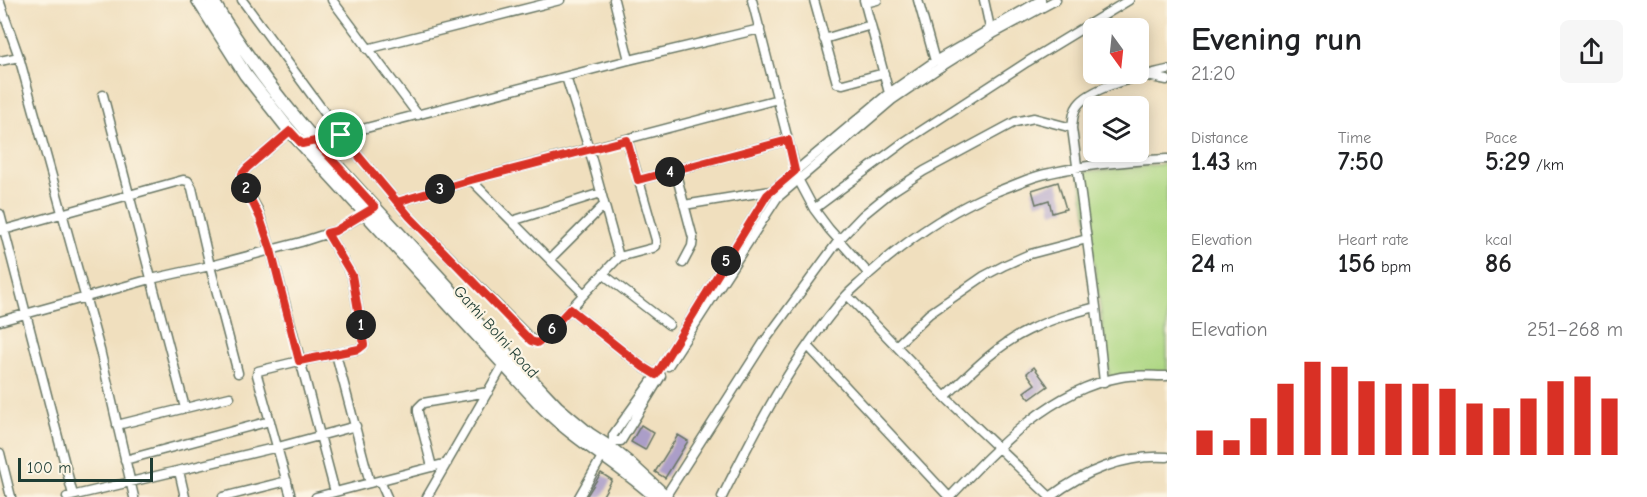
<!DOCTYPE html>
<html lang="en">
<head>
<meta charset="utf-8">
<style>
  body { margin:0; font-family:"Comic Neue",sans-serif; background:#f6f6f6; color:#202124; height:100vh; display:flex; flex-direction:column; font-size:22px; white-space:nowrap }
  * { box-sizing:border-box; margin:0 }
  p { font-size:20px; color:#757577 }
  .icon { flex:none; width:33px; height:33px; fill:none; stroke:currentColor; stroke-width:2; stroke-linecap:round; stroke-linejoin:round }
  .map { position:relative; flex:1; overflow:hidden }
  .drawer { display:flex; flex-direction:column; background:#fff; width:480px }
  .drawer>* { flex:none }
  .needle { width:39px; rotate:165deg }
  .fabs { position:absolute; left:1083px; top:18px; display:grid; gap:12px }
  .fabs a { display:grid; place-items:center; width:66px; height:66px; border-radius:9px; background:#fff; box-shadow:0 3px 15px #0003; font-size:30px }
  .scale { position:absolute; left:18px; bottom:15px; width:135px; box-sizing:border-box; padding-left:6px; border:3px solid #1f3d34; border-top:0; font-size:16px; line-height:21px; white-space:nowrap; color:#1f3d34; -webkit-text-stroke:4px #fcf5e5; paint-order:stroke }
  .pin { position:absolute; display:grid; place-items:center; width:51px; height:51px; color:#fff; margin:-26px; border:3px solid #fff; border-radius:50%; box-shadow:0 2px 6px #0007 }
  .km { position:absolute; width:30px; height:30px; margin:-15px; border-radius:50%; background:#222; color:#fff; font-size:16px; line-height:30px; text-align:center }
  .round { display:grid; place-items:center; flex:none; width:63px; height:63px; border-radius:9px; background:#f6f6f6 }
  .headline { display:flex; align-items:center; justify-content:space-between; height:102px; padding:0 24px }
  h1 { font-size:33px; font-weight:600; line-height:45px }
  .stats { display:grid; grid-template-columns:repeat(3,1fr); gap:9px; height:102px; padding:6px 24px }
  .stats div { display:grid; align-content:center }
  .stats b { font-size:26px; font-weight:600 }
  .stats small { font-size:16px; font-weight:400 }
  .stats p { font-size:16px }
  .chart { height:168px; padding:12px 24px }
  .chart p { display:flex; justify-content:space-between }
  .chart svg { width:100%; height:108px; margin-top:6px; stroke:#d93025; stroke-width:6 }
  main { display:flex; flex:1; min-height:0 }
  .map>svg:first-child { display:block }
  .green { fill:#add783; stroke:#668a5c; stroke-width:1.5 }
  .building { fill:#ab9ec8 }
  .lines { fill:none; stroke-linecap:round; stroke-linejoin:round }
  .street-casing { stroke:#687664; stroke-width:11 }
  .secondary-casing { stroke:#687664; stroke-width:15 }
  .street { stroke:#fff; stroke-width:8 }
  .secondary { stroke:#fff; stroke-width:12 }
  .route-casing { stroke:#fff; stroke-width:12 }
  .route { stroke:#d93025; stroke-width:8 }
  .labels { text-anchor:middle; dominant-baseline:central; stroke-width:4.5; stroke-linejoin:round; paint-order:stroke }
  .street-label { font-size:16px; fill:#1f3d34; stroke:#fcf5e5 }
</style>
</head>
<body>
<main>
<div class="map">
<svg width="1167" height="497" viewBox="0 0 1167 497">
  <rect width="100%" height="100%" fill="#fcf5e5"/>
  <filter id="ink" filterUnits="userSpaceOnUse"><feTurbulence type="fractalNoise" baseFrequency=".0167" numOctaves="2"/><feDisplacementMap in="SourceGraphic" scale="12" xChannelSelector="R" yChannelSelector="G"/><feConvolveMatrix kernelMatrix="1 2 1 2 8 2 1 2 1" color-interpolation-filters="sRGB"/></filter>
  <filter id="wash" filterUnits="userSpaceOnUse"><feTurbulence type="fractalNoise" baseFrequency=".008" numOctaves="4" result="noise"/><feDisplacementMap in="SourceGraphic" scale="24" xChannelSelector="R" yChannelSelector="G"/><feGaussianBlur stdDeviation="1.35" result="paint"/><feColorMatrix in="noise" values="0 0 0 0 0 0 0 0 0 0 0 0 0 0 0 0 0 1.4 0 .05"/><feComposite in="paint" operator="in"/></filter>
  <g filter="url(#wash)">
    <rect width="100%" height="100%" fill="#f0dfbe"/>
    <path class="green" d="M 1167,164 L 1167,376 L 1110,380 L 1090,235 L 1079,172 Z"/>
    <g id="blocks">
      <path class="building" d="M 1058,182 L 1066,209 L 1052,213 L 1049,200 L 1036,204 L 1032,190 Z
        M 1034,367 L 1048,386 L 1030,399 L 1024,392 L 1035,384 L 1027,373 Z
        M 641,425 L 654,433 L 645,450 L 631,442 Z
        M 678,435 L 688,441 L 665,478 L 655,472 Z
        M 601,473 L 612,480 L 602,497 L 586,497 Z"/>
    </g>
  </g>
  <g filter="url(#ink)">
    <use href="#blocks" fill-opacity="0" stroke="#687664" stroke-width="1.5"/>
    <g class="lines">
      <g class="street-casing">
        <path id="street" d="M 242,0 L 341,135 L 409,216 L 534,342 L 540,341 L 619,257 L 653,248 L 656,246 L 656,240 L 627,139
          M 332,0 L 418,115
          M 614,0 L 629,60
          M 752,0 L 798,179 L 814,209 L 829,229 L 869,274
          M 814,0 L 837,83 L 843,84 L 884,73
          M 864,0 L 889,93
          M 918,0 L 935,61
          M 984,0 L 990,28
          M 0,3 L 19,57 L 100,350 L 134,497
          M 865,3 L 877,0
          M 824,39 L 871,25
          M 367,49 L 560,0
          M 0,61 L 19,57
          M 1147,76 L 1167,80
          M 566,77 L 589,149 L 619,257
          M 103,95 L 185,408
          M 290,131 L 247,168 L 242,174 L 241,179 L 258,210 L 271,250 L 335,492
          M 312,142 L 629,60 L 760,29
          M 675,170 L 693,238 L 692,246 L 683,263
          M 471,180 L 584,294
          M 638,180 L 788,140
          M 397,202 L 471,180 L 778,99
          M 684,205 L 771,191
          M 814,209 L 904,142 L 1027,62 L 1129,0
          M 0,214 L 73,495
          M 512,221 L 601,193
          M 0,231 L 183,180 L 188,181 L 192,188 L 210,266 L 238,373
          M 550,259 L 604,205
          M 603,274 L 669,325
          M 847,295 L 945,397 L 1050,497
          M 570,309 L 643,367 L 656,375
          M 0,321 L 151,279 L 210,266 L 301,242 L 335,231 L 370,211
          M 897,345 L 929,314 L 984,276 L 1005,265 L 1030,254 L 1087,239
          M 808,346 L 949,497
          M 336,354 L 370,483
          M 668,366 L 777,198 L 892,100 L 939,68 L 993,34 L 1056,0
          M 1104,382 L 1096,307 L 1072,128 C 1073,120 1073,111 1078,105 C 1093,85 1143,76 1167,70
          M 945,397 C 971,372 997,345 1029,330 C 1051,319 1073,313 1096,307
          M 117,425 L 230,397
          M 613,441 L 621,441 L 661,376
          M 0,453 L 11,497
          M 125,460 L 270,421
          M 432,467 L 418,412 L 418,408 L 423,403 L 488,392
          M 179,471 L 185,497
          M 380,481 L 387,497
          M 67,497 L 278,447 L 356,426
          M 223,497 L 287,481
          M 291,497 L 257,375 L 258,371 L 299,361 L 359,349 L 364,345 L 352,275 L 327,233
          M 316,497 L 447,463
          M 427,497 L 505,362
          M 579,497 L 603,455 L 613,441 L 613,435 L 656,375 L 767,195 L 889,93 L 935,61 L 1041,0
          M 665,497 L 764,342 L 839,240 L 863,215 L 890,193 L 924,171 L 1015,122 L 1034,118 L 1072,128
          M 722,497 C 757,427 794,355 846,296 C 853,288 862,282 869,274 C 908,239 950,210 998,191 C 1015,185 1032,176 1050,173 C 1088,164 1128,161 1167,159
          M 950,497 C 997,447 1050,390 1121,377 C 1136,374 1152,376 1167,376
          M 1050,497 C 1083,472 1125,454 1167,457"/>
      </g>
      <g class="secondary-casing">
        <path id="secondary" d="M 198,0 L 245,74 L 290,131 L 542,406 C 576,441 620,464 656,497
          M 212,0 C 274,107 365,195 447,286 L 469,314 L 557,407 L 589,434 L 609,447 L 630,464 L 666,497"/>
      </g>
      <use href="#street" class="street"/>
      <use href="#secondary" class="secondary"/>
    </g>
  </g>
  <g class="lines" filter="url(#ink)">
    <g class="route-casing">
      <path id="route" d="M 341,135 L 315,141 L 375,207 L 335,231 L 327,233 L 352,275 L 364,345 L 359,349 L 299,361 L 271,250 L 260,218 L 241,179 L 242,174 L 247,168 L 290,131 L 302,144 L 341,135 L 397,202 L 471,180 L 627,140 L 638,180 L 788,140 L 795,171 L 767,195 L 656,375 L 643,367 L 570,309 L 540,341 L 537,343 L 531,341 L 409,216 L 341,135"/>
    </g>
    <use href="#route" class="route"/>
  </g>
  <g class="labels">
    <g class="street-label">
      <text transform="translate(496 332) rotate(48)">Garhi Bolni Road</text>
    </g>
  </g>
</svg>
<div class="fabs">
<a><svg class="needle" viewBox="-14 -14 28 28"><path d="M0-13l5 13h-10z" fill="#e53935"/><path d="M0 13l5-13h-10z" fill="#757577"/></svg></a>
<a><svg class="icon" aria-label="layers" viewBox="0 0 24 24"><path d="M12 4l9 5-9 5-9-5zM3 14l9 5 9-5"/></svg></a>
</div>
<div class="scale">100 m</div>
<div class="pin" style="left:341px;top:135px;background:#1e9e55"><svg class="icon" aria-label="arrive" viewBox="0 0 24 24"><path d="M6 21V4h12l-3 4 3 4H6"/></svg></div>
<b class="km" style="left:361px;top:325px">1</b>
<b class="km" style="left:246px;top:188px">2</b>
<b class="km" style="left:440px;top:189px">3</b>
<b class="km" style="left:670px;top:172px">4</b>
<b class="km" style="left:726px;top:261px">5</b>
<b class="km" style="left:552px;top:329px">6</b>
</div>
<section class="drawer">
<div class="headline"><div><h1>Evening run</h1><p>21:20</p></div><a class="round"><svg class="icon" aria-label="share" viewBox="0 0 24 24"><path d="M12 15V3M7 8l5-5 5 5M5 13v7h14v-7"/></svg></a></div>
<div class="stats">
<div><p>Distance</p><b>1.43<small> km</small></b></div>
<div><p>Time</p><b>7:50</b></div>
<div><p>Pace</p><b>5:29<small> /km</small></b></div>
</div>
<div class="stats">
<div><p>Elevation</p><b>24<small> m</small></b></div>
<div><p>Heart rate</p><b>156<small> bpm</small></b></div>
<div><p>kcal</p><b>86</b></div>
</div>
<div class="chart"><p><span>Elevation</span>251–268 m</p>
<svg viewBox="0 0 160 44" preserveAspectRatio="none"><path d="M5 44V34M15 44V38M25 44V29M35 44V15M45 44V6M55 44V8M65 44V14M75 44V15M85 44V15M95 44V17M105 44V23M115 44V25M125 44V21M135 44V14M145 44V12M155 44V21"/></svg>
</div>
</section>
</main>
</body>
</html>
